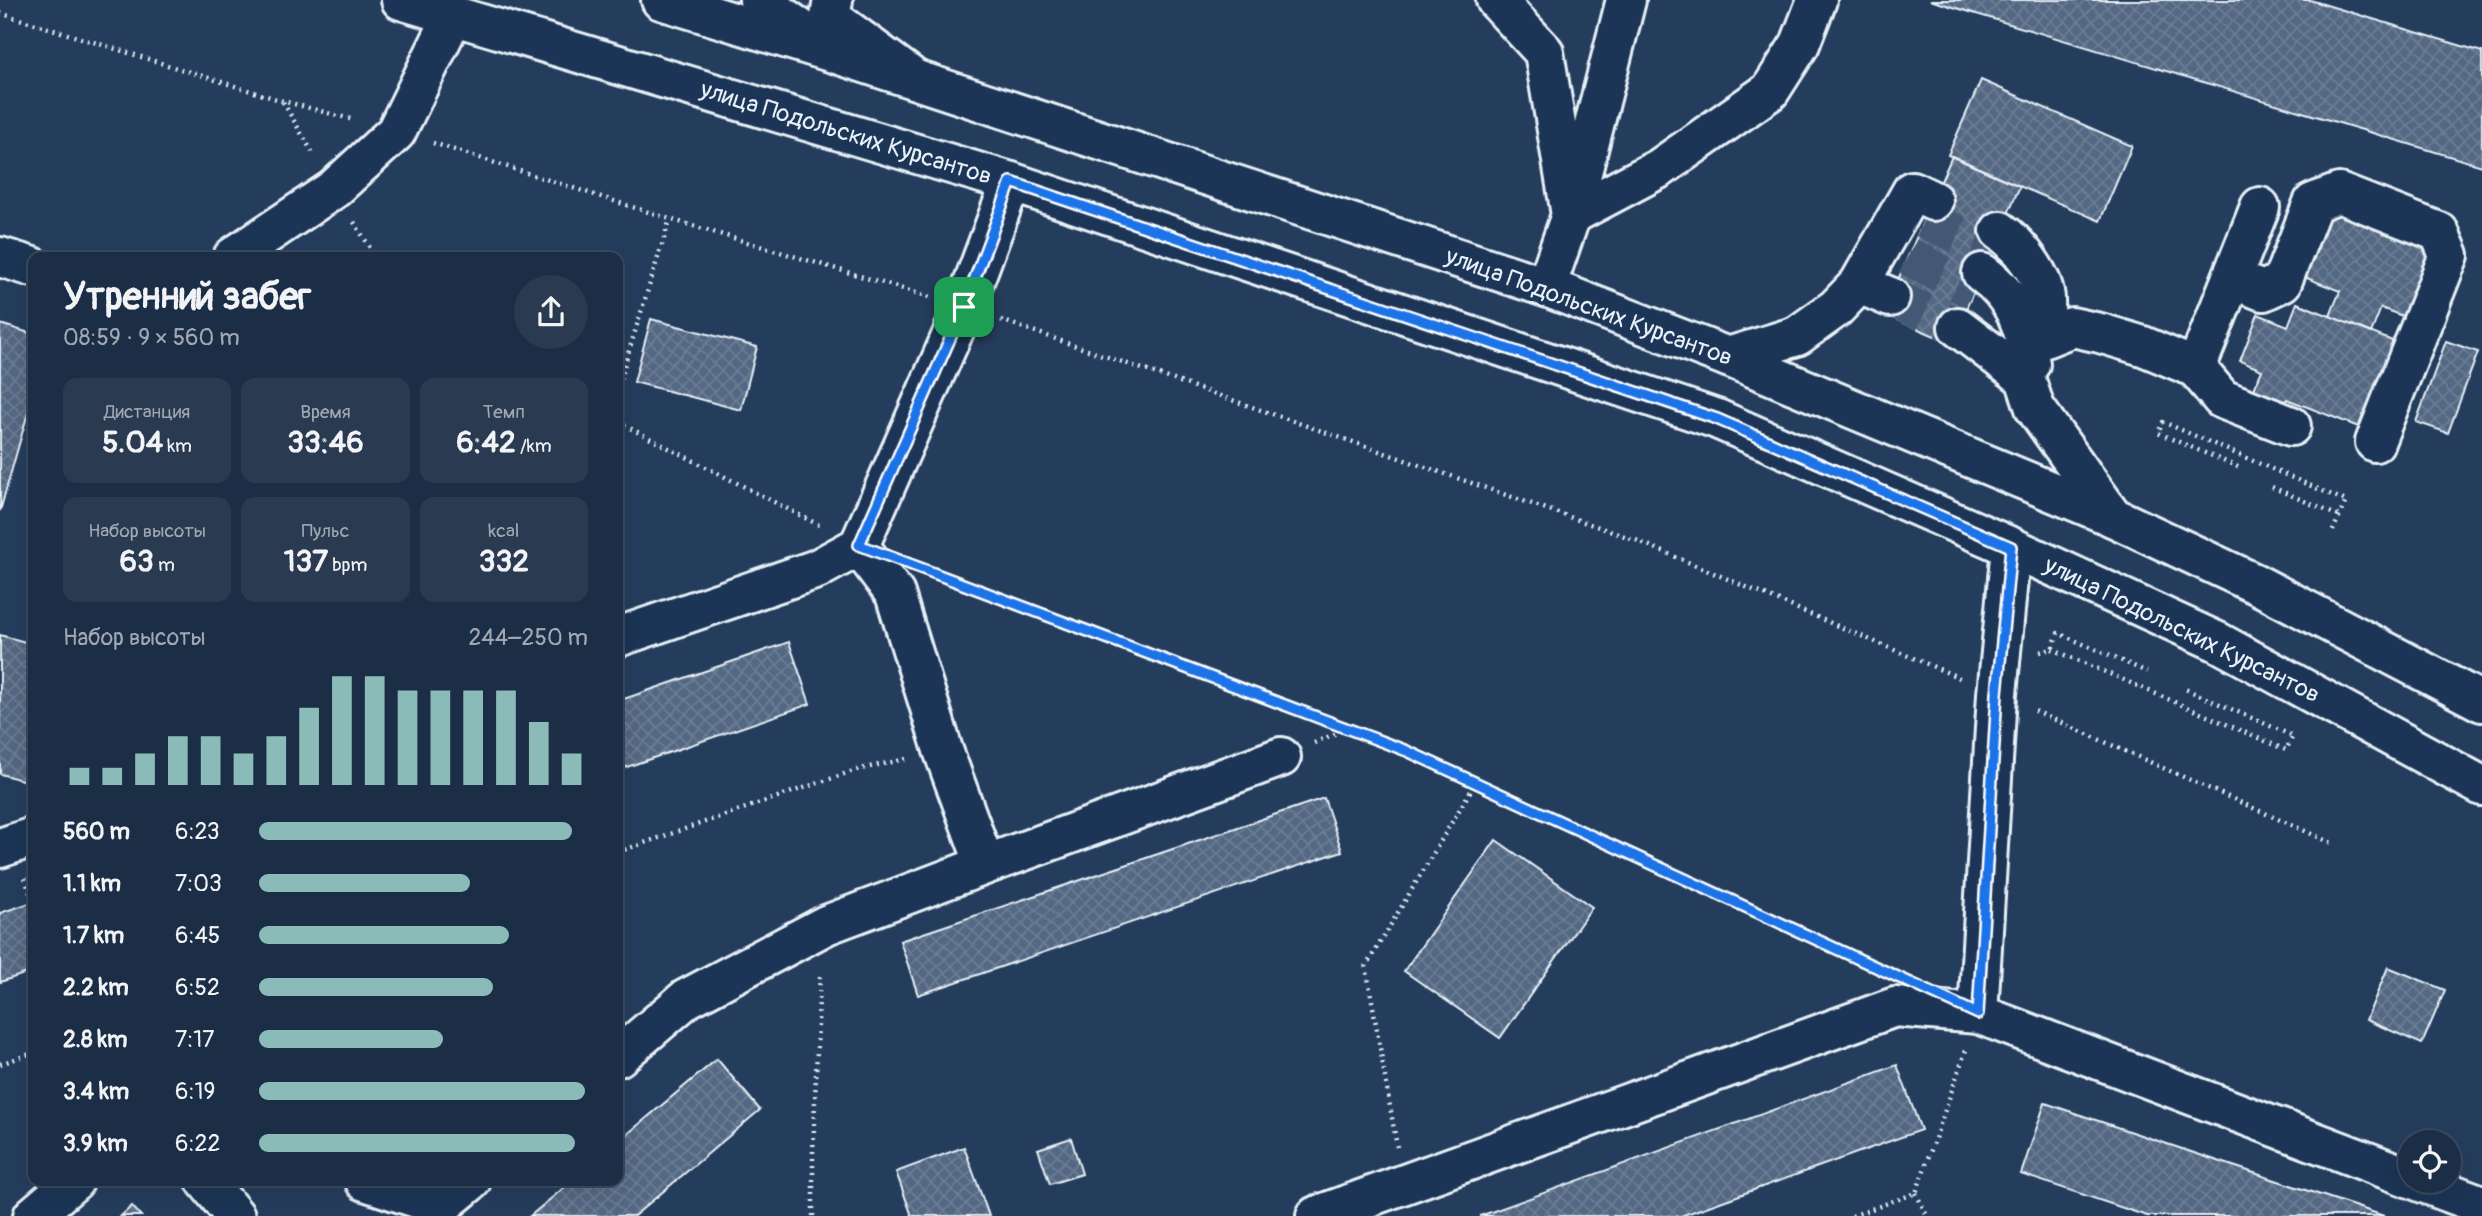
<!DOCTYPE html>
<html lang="ru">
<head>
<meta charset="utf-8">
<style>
  body { margin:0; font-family:Pangolin,sans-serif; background:#293a51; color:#f1f3f6; height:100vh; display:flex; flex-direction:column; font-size:26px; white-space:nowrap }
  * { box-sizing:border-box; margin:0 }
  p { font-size:23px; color:#a0a8b3 }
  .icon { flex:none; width:38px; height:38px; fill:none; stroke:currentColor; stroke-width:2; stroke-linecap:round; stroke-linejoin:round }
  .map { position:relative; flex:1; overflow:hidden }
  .sheet { position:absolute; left:28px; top:252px; width:595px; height:934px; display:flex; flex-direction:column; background:#1c2e46; border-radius:14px; box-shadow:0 7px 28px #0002,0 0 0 2px #3a4a5f }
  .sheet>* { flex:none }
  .fabs { position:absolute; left:2398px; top:1130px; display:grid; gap:14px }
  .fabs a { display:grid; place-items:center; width:63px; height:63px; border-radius:50%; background:#1c2e46; box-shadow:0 7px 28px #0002,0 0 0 2px #3a4a5f; font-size:35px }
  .pin { position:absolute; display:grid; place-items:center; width:60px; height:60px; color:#fff; margin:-30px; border-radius:14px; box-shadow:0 4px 10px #0006 }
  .round { display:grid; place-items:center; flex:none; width:74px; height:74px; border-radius:37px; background:#293a51 }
  .overview { display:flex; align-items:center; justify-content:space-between; height:119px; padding:0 35px }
  h1 { font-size:38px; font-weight:700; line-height:52px }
  .stats { display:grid; grid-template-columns:repeat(3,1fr); gap:10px; height:119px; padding:7px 35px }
  .stats div { display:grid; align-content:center; border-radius:14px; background:#293a51; text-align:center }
  .stats b { font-size:30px; font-weight:700 }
  .stats small { font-size:19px; font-weight:400 }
  .stats p { font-size:19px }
  .chart { height:196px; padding:14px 35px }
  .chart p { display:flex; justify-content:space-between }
  .chart svg { width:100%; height:126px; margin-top:7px; stroke:#8bbbb9; stroke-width:6 }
  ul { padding:0 35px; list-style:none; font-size:23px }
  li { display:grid; grid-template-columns:112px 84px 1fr; align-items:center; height:52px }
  li i { height:18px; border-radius:9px; background:#8bbbb9 }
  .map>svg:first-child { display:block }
  .building { fill:url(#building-cross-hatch); stroke:#e8f1f8; stroke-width:2 }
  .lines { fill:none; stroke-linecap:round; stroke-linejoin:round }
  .minor-tunnel { stroke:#425874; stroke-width:38; stroke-dasharray:38 19; stroke-linecap:butt }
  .minor-casing { stroke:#e8f1f8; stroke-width:44 }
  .major-casing { stroke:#e8f1f8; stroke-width:44 }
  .path { stroke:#e8f1f8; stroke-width:4.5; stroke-dasharray:2 5; stroke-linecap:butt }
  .minor { stroke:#1d3557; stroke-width:38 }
  .major { stroke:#1d3557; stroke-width:38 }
  .route-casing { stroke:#fff; stroke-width:14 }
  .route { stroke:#1a73e8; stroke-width:9 }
  .labels { text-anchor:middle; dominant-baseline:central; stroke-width:7; stroke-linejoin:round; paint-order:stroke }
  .street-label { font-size:24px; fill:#e8f1f8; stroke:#1d3557 }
</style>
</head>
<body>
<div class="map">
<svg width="2482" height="1216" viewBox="0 0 2482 1216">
  <defs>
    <pattern id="building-cross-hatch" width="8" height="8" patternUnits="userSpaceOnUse" patternTransform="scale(1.75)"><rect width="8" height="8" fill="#536782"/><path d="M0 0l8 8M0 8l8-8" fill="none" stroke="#6c7d94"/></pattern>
  </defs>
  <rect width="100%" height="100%" fill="#253d5d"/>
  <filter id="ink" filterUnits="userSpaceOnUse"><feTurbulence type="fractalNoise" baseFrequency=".0143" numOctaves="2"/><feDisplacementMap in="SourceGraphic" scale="14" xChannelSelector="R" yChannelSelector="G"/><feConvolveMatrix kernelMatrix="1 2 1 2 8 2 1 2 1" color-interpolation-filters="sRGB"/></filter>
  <g filter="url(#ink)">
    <path class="building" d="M 1930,0 L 2310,0 L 2482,52 L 2482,166 Z
      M 1981,80 L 2132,146 L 2100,221 L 1948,155 Z
      M 1952,156 L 2020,186 L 1951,343 L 1883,314 Z
      M 2325,210 L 2432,251 L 2405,317 L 2381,308 L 2371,333 L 2330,316 L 2340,291 L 2299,275 Z
      M 2297,303 L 2395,342 L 2361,428 L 2287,399 L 2282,412 L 2250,399 L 2262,370 L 2240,361 L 2258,314 L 2288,326 Z
      M 651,319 L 757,347 L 741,410 L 634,382 Z
      M 0,324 L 33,334 L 33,395 L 0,511 Z
      M 2446,341 L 2478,352 L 2448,433 L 2416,422 Z
      M 0,635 L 33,644 L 33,783 L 0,774 Z
      M 789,642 L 810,704 L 618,770 L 618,701 Z
      M 1324,798 L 1342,851 L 918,995 L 900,941 Z
      M 1496,840 L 1592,907 L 1500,1038 L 1404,971 Z
      M 33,902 L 33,971 L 0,982 L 0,913 Z
      M 2388,967 L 2445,990 L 2422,1044 L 2366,1020 Z
      M 717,1059 L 760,1110 L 634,1216 L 530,1216 L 572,1181 L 618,1181 L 618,1142 Z
      M 1897,1065 L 1921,1130 L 1681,1216 L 1480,1216 Z
      M 2045,1103 L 2203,1156 L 2384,1216 L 2147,1216 L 2021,1174 Z
      M 1071,1138 L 1082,1174 L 1050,1184 L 1038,1149 Z
      M 964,1147 L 989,1216 L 912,1216 L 896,1172 Z
      M 132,1206 L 141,1216 L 121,1216 Z"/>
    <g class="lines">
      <path class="minor-tunnel" d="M 1924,219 L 1992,250
        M 1908,256 L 1974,291
        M 1890,297 L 1958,327"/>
      <g class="minor-casing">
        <path id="minor" d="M 759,0 L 829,49
          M 833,0 L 830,17 L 909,75
          M 1496,0 L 1544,52 L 1571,215
          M 1575,200 L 1626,0
          M 2000,231 C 2018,243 2045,278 2045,300 C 2046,312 2043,326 2042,339 L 2072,327 L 2100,333 L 2143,346 L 2196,368 L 2222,399 L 2291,426
          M 0,257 L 33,267
          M 233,257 L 334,189 L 396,132 L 453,16
          M 1982,273 C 2014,296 2025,326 2030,364
          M 2232,279 L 2263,291 L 2282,282 L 2313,203 L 2339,193 L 2439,232 L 2449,255 L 2375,442
          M 1859,284 L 1912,191 L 1933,201
          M 1546,287 L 1571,215 L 1660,168 L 1770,91 L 1800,44 L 1817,0
          M 1958,327 L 2025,378 L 2035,408 L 2113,517
          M 1728,357 L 1797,336 L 1836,308 L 1859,284 L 1890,297
          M 2196,368 L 2260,207
          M 859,546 L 895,594 L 943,750 L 985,865
          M 2011,547 L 1997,694 L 1978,1014 L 2410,1178
          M 618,637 L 817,569 L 859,546 L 964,308 L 1011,182
          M 0,848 L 33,837
          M 618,1057 L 686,999 L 826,925 L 985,865 L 1281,757
          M 206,1181 L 235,1216
          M 365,1181 L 441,1206 L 471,1181
          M 2418,1181 L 2482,1205
          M 33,1216 L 74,1181
          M 1316,1216 L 1895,1007 L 1978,1014"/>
      </g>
      <g class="major-casing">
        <path id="major" d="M 401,0 L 1011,182 L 1717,419 L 2011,547 L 2218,642 L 2482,786
          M 661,0 L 837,54 L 1546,287 L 1728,357 L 2113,517 L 2256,584 L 2482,702"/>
      </g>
      <path class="path" d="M 0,13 L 283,101 L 354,120
        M 283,102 L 314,155
        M 433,143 L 670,219 L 930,297
        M 354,222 L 376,257
        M 1001,320 L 1636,540 L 1960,678
        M 618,386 L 670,219
        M 618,422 L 819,525
        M 2238,467 L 2158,433 L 2163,422 L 2346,501 L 2331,535
        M 2272,487 L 2339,516
        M 927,571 L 1407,751 L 1884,971
        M 2052,649 L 2286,750 L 2293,736 L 2183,688
        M 2040,652 L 2052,649 L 2058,633 L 2147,672
        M 2035,711 L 2332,843
        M 1314,743 L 1348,728
        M 618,852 L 856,770 L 906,759
        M 25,878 L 33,902
        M 0,1064 L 33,1053
        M 1397,1147 L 1366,966 L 1476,782
        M 1916,1193 L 1927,1216
        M 813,1216 L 813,1153 L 820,972
        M 1852,1216 L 1916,1193 L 1966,1050"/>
      <use href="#minor" class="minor"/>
      <use href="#major" class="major"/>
    </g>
  </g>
  <g class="lines" filter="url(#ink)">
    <g class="route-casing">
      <path id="route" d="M 1011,182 L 1717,419 L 2011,547 L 1997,694 L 1978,1014 L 1407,751 L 859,545 L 964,307 Z"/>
    </g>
    <use href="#route" class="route"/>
  </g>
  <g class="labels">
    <g class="street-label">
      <text transform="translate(846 133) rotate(17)">улица Подольских Курсантов</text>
      <text transform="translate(1589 307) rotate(20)">улица Подольских Курсантов</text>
      <text transform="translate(2182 630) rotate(26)">улица Подольских Курсантов</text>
    </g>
  </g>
</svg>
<div class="fabs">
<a><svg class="icon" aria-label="locate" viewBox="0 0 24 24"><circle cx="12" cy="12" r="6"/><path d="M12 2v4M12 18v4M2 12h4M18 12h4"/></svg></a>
</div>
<div class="pin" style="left:964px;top:307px;background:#1e9e55"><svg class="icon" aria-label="arrive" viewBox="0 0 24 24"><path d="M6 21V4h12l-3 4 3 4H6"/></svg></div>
<section class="sheet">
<div class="overview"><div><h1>Утренний забег</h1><p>08:59 · 9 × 560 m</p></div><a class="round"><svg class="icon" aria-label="share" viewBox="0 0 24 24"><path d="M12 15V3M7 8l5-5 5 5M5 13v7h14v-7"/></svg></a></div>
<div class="stats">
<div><p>Дистанция</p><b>5.04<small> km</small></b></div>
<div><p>Время</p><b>33:46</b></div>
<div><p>Темп</p><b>6:42<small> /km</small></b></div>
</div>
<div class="stats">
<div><p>Набор высоты</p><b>63<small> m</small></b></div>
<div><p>Пульс</p><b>137<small> bpm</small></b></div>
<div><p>kcal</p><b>332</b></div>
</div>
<div class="chart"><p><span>Набор высоты</span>244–250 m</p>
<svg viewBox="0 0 160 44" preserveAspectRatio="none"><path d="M5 44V38M15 44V38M25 44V33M35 44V27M45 44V27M55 44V33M65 44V27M75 44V17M85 44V6M95 44V6M105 44V11M115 44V11M125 44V11M135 44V11M145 44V22M155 44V33"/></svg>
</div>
<ul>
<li><b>560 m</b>6:23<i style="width:95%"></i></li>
<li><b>1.1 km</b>7:03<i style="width:64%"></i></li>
<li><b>1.7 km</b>6:45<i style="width:76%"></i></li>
<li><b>2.2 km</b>6:52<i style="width:71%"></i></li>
<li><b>2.8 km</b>7:17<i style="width:56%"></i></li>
<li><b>3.4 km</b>6:19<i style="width:99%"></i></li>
<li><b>3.9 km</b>6:22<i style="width:96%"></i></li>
</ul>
</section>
</div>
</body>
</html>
